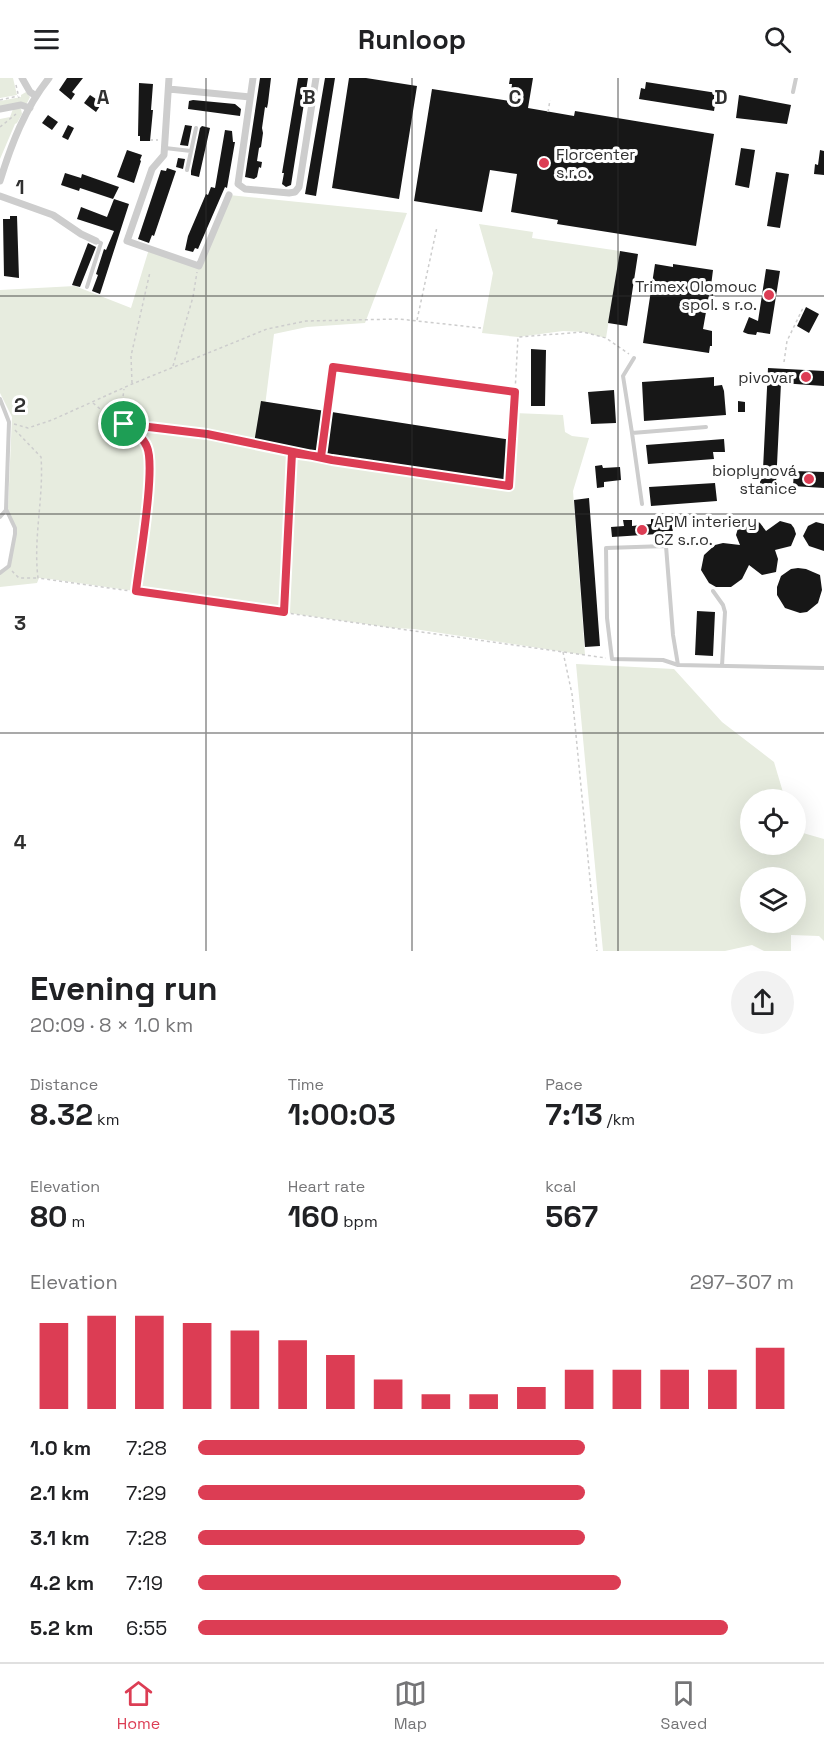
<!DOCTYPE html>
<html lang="en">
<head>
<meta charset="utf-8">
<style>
  body { margin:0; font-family:"Space Grotesk",sans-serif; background:#f2f2f2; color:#202124; height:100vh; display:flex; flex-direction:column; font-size:22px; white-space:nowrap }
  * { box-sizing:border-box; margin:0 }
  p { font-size:20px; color:#757577 }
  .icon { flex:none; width:33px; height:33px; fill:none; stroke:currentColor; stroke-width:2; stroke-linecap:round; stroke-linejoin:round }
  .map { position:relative; height:873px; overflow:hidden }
  .panel { display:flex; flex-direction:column; background:#fff; flex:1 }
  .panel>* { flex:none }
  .fabs { position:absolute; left:740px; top:711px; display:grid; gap:12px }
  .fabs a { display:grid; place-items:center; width:66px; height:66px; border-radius:50%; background:#fff; box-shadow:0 6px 24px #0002; font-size:30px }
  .pin { position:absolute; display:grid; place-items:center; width:51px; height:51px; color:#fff; margin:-26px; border:3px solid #fff; border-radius:50%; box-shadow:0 2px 6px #0007 }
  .round { display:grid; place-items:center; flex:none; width:63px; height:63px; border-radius:32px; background:#f2f2f2 }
  .headline { display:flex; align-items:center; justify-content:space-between; height:102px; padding:0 30px }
  h1 { font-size:33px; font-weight:700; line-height:45px }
  .figures { display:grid; grid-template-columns:repeat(3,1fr); gap:9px; height:102px; padding:6px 30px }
  .figures div { display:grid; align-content:center }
  .figures b { font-size:30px; font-weight:700 }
  .figures small { font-size:16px; font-weight:400 }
  .figures p { font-size:16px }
  .chart { height:168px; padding:12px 30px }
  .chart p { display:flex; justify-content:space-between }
  .chart svg { width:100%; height:108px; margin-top:6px; stroke:#dc3d54; stroke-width:6 }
  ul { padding:0 30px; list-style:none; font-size:20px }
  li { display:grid; grid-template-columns:96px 72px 1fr; align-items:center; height:45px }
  li i { height:15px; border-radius:8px; background:#dc3d54 }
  header { display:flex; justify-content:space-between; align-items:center; height:78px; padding:0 30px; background:#fff; font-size:27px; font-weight:700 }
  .menu { display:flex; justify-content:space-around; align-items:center; height:84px; border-top:2px solid #e0e0e0; background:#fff; font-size:16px; color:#757577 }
  .menu a { display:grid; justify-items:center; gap:3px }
  .menu .on { color:#dc3d54 }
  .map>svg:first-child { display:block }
  .green { fill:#e7ecdf; fill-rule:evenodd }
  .building { fill:#171717 }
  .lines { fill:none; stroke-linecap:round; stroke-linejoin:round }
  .path { stroke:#cdcdcd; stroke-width:1.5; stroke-dasharray:3 3; stroke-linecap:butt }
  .service { stroke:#cdcdcd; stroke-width:4 }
  .minor { stroke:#cdcdcd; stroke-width:7 }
  .route-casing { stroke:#fff; stroke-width:12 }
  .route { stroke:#dc3d54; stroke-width:8 }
  .grid { fill:none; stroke:#303030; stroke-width:1.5; stroke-opacity:0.55 }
  .poi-dot { fill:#dc3d54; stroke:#fff; stroke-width:2 }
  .labels { text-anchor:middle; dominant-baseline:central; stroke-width:6; stroke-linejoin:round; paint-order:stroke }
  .poi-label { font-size:16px; fill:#303030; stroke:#fff; text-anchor:end }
  .grid-label { font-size:20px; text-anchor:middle; font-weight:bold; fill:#303030; stroke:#fff; stroke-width:6; stroke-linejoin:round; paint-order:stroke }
</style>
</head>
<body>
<header><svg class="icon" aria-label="menu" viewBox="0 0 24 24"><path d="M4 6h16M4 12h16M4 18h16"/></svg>Runloop<svg class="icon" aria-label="search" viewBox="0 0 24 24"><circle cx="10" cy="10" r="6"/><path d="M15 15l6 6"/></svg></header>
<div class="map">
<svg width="824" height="873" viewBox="0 0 824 873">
  <rect width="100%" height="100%" fill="#fff"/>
  <path class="green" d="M 0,0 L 13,0 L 17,17 L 0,20 Z
    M 26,14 L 30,19 L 27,25 L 0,29 L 0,23 L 21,19 L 21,17 Z
    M 13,31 L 21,31 L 22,36 L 17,45 L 15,46 L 0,81 L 0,41 L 10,39 Z
    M 229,117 L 407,135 L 365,245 L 307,249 L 274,256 L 260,368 L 332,382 L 509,408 L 514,335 L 563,337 L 565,354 L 572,358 L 589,360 L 573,413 L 585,577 L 414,551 L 394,550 L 50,501 L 39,500 L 37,505 L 0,509 L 0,492 L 9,488 L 15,450 L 9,438 L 8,430 L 12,339 L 0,315 L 0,212 L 75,208 L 131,230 L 149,171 L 199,187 Z
    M 479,146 L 533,154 L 532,160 L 620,173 L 606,260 L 583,254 L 563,253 L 518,259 L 482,255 L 493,195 Z
    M 576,586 L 674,591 L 722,644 L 774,684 L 785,721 L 750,722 L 750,766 L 795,766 L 795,750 L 796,753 L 824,761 L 824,863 L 819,858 L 791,857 L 791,873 L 764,873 L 752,867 L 725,873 L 603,873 ZM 750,800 L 795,800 L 795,844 L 750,844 Z"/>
  <path class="building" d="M 67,0 L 83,0 L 72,14 L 75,16 L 71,22 L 59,12 Z
    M 260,0 L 271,0 L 268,25 L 267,30 L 265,29 L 262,50 L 263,55 L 261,69 L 259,70 L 257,83 L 262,84 L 261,90 L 259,89 L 257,99 L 254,101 L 245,99 Z
    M 298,0 L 308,0 L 291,107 L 286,109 L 282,106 L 284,95 L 282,95 Z
    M 325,0 L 335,0 L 316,118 L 305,116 Z
    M 349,0 L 366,0 L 417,8 L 399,121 L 332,110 Z
    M 510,0 L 533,0 L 528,30 L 574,38 L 575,33 L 714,56 L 696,168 L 557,146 L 558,142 L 511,134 L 517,96 L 490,92 L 482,134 L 414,123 L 432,11 L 510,23 L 512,6 L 509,6 Z
    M 646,4 L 717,15 L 714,33 L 639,21 L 641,10 L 645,11 Z
    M 139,5 L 153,6 L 151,32 L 153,32 L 150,63 L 140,63 L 140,58 L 138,58 Z
    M 90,17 L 102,25 L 96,34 L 84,25 Z
    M 739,17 L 791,27 L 787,46 L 736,40 Z
    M 193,22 L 235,26 L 241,31 L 240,38 L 188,31 L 189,23 Z
    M 48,37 L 58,44 L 52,52 L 42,45 Z
    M 68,47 L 74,50 L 68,62 L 62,59 Z
    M 185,47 L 192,48 L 188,68 L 180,67 Z
    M 202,48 L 210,50 L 199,99 L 191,97 L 191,93 L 200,50 Z
    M 225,52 L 232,53 L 233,64 L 235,64 L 227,110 L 225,109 L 198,171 L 195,170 L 193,174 L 185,172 L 188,158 L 206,116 L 208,117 L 211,109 L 215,110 Z
    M 741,70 L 755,72 L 749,110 L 735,107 Z
    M 127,72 L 142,77 L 140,82 L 141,83 L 134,105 L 117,99 Z
    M 820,72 L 824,73 L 824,97 L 814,96 L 815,86 L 818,87 Z
    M 178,80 L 185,81 L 183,91 L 176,89 Z
    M 167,90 L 176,93 L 154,158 L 152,157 L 149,165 L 138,161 L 161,92 L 166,93 Z
    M 776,94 L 789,96 L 780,150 L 767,148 Z
    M 65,95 L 81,100 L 82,96 L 119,109 L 113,121 L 80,110 L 79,113 L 61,107 Z
    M 114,121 L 129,126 L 100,216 L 92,213 L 98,197 L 96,196 L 104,171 L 106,172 L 114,153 L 77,141 L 81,129 L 107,139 Z
    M 10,138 L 17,138 L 19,200 L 4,198 L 3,141 L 10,141 Z
    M 88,165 L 96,169 L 80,209 L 72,207 Z
    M 620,173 L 638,176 L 627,248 L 608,245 Z
    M 655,186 L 673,189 L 673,186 L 713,192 L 711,208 L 714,209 L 713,218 L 709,217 L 703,251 L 712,253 L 712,268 L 710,268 L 709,275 L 643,265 Z
    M 766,191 L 780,193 L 770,256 L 757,254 L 756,257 L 748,256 L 743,254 L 749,239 L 758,243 Z
    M 806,229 L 819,236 L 809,255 L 797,248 Z
    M 531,271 L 546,272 L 545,328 L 531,328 Z
    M 768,290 L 824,293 L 824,308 L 781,305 L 776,407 L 760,406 L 761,391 L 763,391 Z
    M 714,299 L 714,308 L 722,307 L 724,313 L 726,337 L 644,343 L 642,304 Z
    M 614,312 L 616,345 L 591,346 L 588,314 Z
    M 261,323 L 512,362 L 505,404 L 254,365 Z
    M 738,323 L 745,324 L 745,334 L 738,334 Z
    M 724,361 L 725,374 L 713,374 L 714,381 L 648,386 L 646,367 Z
    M 602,387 L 603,390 L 620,389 L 621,402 L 604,404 L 604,409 L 597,410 L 595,388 Z
    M 794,393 L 824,394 L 824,410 L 793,408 Z
    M 715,405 L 717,423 L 651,428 L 649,409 Z
    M 589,420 L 600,568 L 585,569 L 574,422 Z
    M 651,441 L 659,441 L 660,446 L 672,445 L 673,455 L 612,459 L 611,449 L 624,448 L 623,442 L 632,442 L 632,448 L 651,446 Z
    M 753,441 L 760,445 L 766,453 L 780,443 L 791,446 L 794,450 L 796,456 L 791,468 L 775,472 L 778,481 L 776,494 L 762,497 L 749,487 L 742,501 L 731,509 L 716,509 L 709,505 L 701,492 L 704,477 L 715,467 L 723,465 L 740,467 L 736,457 L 739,447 L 745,442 Z
    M 816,444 L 824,446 L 824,473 L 809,468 L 803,458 L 808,448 Z
    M 798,490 L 806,491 L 820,497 L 822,512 L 818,525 L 807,534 L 800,535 L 785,530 L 777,517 L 777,509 L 781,498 L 791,491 Z
    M 697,533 L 715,534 L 713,578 L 695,577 Z"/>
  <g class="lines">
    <path class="path" d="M 16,7 L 19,20
      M 0,22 L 18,18
      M 548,34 L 550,22
      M 0,49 L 16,36
      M 150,62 L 158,62
      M 417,242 L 437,149
      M 784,284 L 787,263 L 803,230
      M 173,288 L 193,219 L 197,194
      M 132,305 L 131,278 L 150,194
      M 93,325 L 105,335 L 138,355 L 148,369 L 150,393 L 136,511
      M 120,342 L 124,311
      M 14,346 L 28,350 L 52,342 L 132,306 L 267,251 L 306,243 L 399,241 L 481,250
      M 124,346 L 207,356 L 332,382 L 509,408 L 515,314
      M 15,352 L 41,379 C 44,419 33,460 38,500 L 606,580
      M 321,378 L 333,289 L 515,314 L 518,259 L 583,254 L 606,260 L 629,276
      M 12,493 L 19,500 L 37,500
      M 284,533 L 292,376
      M 563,574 L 572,616 L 597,873"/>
    <path class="service" d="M 793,14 L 796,0
      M 165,70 L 191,73
      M 187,92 L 196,50
      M 87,209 L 101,165 L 96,163
      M 634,280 L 623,298 L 632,355 L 706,349
      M 0,321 L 9,344 L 6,431 L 15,450 L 15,456 L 9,488 L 0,495
      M 632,355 L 642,426
      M 0,439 L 6,432
      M 713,513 L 723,527 L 725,534 L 722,588
      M 678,587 L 673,557 L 666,468 L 606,470 L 607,540 L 612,581 L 663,582 L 678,587 L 824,590"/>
    <path class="minor" d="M 22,0 L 30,14 L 36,18
      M 169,0 L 164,77 L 152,91 L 127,163 L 199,188 L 229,117
      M 253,0 L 238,106 L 245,111 L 289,115 L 295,114 L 299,109 L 316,0
      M 169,11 L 250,19
      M 0,31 L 21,27 L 30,30
      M 0,103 C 11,67 25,30 49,0
      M 0,118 L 53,137 L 81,156 L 96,163"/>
  </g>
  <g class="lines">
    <g class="route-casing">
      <path id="route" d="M 124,346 C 133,352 143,359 147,369 C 156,390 139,486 136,513 L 284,534 L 292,375 L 321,379 L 333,289 L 515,314 L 509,408 L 332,382 L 207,356 L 124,346"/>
    </g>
    <use href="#route" class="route"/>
  </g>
  <path class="grid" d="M 206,0 L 206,873M 412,0 L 412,873M 618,0 L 618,873M 0,218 L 824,218M 0,436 L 824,436M 0,655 L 824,655"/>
  <g class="poi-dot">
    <circle cx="544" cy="85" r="6"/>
    <circle cx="769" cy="217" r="6"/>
    <circle cx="806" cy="299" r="6"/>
    <circle cx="809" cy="401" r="6"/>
    <circle cx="642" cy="452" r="6"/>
  </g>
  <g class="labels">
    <g class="poi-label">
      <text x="556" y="76" text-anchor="start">Florcenter<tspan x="556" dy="18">s.r.o.</tspan></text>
      <text x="757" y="208">Trimex Olomouc<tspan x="757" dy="18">spol. s r.o.</tspan></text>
      <text x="794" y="299">pivovar</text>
      <text x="797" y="392">bioplynová<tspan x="797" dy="18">stanice</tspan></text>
      <text x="654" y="443" text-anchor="start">APM interiery<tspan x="654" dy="18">CZ s.r.o.</tspan></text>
    </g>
  </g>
  <g class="grid-label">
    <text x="103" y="26">A</text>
    <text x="309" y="26">B</text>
    <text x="515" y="26">C</text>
    <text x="721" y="26">D</text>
    <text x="20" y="116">1</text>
    <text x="20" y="334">2</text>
    <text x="20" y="552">3</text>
    <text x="20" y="771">4</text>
  </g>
</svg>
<div class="fabs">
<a><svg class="icon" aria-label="locate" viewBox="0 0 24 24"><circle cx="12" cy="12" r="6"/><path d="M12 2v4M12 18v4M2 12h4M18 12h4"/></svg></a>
<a><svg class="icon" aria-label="layers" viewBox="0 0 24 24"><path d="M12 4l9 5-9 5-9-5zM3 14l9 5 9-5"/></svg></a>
</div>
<div class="pin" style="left:124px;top:346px;background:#1e9e55"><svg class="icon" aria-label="arrive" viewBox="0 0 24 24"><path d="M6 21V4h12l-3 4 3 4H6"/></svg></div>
</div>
<section class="panel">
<div class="headline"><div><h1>Evening run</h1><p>20:09 · 8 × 1.0 km</p></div><a class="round"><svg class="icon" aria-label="share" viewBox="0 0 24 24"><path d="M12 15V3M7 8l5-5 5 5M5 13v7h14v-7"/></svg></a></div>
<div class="figures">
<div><p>Distance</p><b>8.32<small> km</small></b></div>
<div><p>Time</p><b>1:00:03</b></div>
<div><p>Pace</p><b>7:13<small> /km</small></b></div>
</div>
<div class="figures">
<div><p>Elevation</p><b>80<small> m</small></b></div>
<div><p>Heart rate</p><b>160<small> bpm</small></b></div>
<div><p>kcal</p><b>567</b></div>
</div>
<div class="chart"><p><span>Elevation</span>297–307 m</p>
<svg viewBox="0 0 160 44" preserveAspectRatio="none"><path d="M5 44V9M15 44V6M25 44V6M35 44V9M45 44V12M55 44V16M65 44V22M75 44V32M85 44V38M95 44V38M105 44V35M115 44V28M125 44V28M135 44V28M145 44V28M155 44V19"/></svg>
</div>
<ul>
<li><b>1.0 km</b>7:28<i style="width:65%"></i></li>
<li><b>2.1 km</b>7:29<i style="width:65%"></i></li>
<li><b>3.1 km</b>7:28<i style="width:65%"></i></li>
<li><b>4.2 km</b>7:19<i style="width:71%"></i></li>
<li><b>5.2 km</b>6:55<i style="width:89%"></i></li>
</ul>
</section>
<nav class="menu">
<a class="on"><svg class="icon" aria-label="home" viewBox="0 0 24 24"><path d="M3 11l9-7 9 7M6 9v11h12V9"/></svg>Home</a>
<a><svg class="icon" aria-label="map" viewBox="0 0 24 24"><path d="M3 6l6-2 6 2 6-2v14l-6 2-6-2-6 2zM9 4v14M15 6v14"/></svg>Map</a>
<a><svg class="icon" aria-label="saved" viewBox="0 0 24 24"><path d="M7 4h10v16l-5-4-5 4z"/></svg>Saved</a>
</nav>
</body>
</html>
